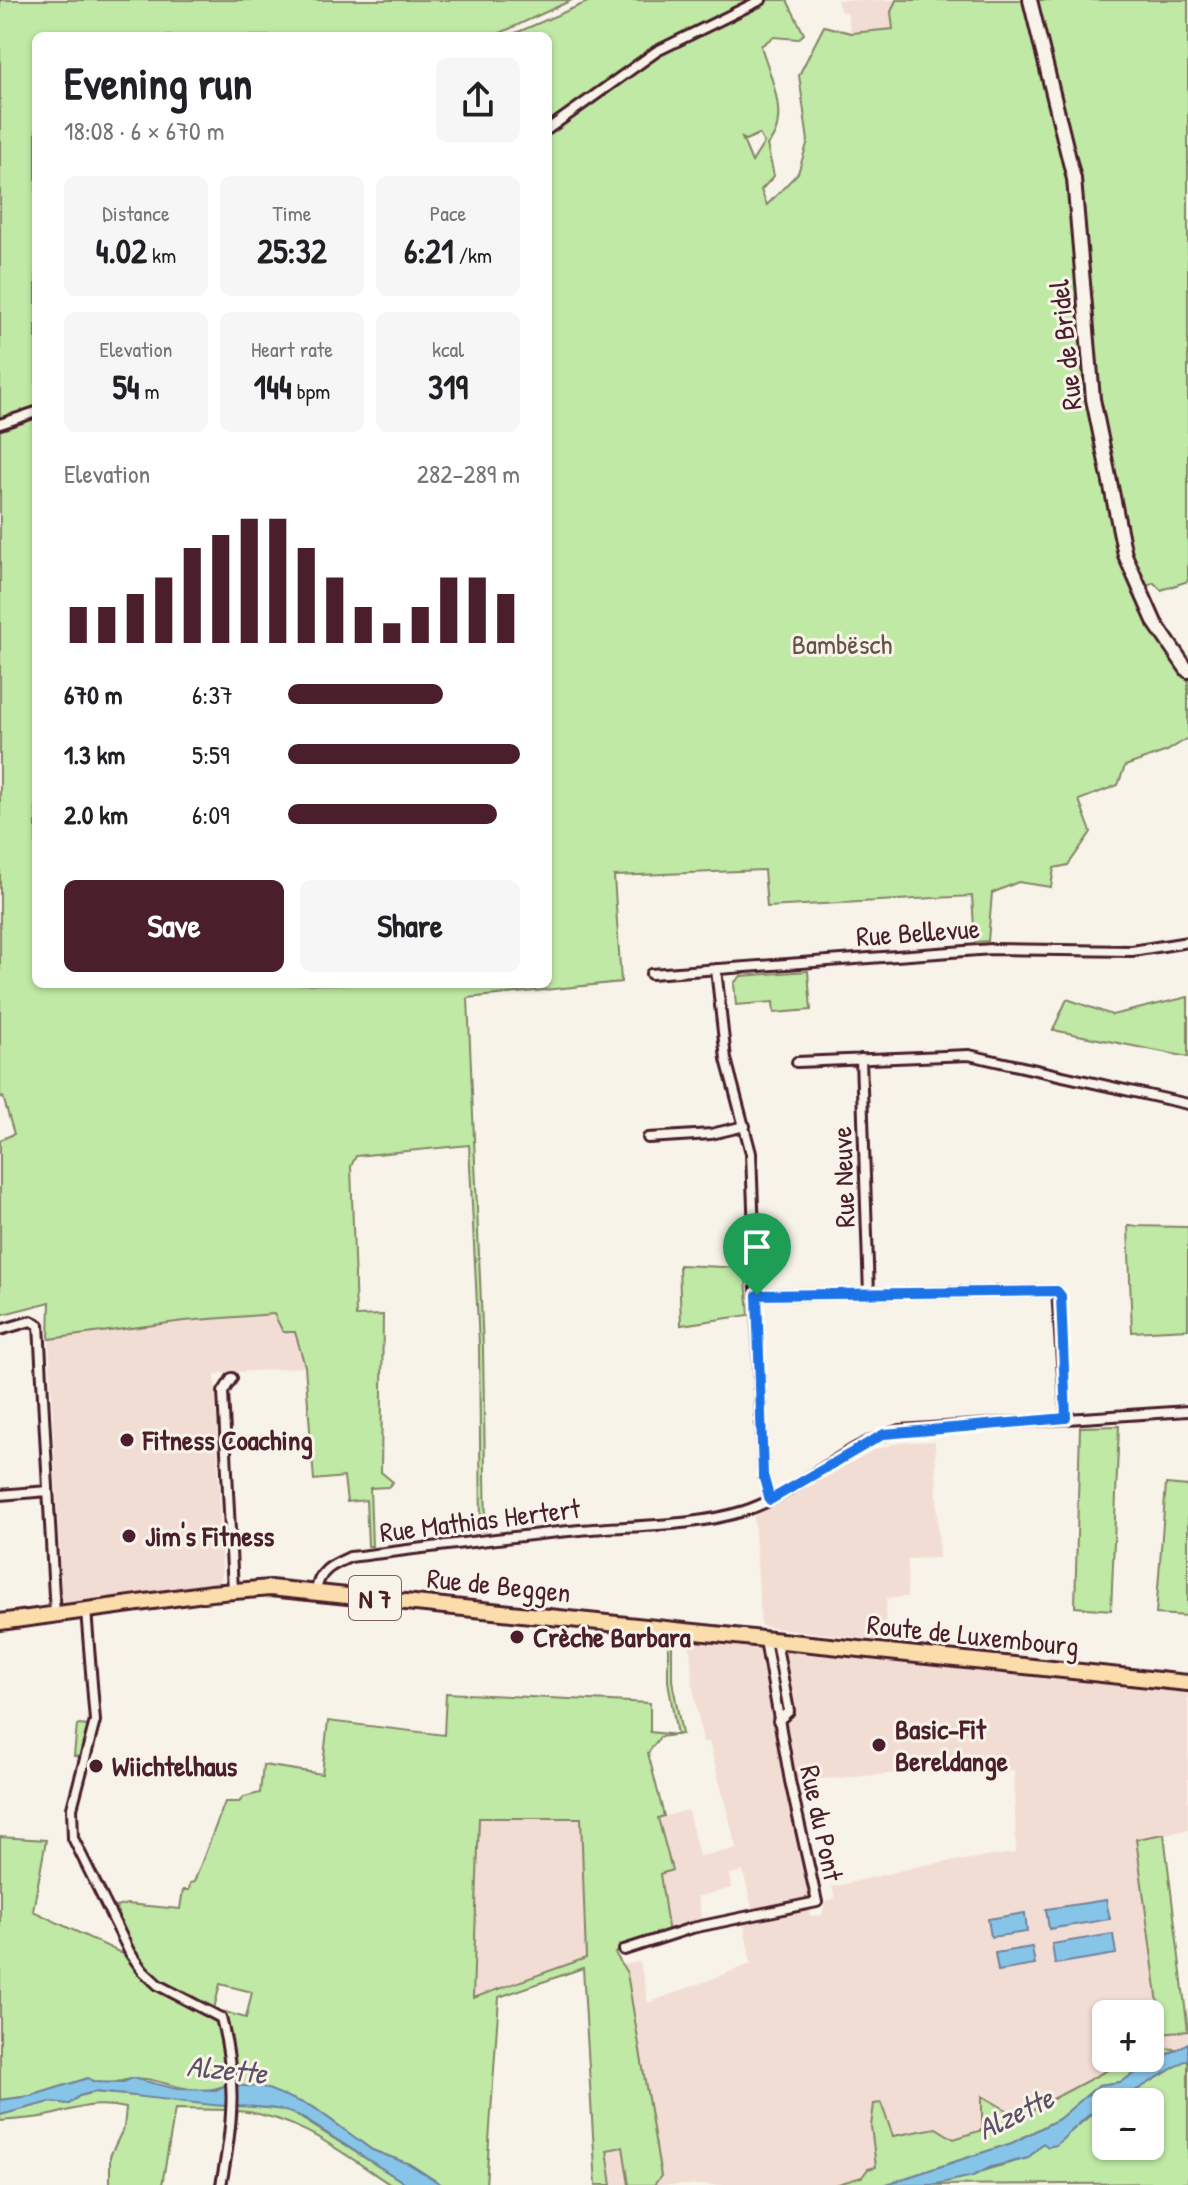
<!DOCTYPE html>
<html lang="en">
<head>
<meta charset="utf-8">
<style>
  body { margin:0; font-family:"Patrick Hand",sans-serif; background:#f6f6f6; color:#202124; height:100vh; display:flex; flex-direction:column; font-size:30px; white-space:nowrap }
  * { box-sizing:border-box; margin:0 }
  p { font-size:26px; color:#757577 }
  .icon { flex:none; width:44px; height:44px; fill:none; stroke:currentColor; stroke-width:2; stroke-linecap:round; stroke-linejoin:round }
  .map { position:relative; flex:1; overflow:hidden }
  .details { position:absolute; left:32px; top:32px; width:520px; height:956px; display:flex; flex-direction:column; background:#fff; border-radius:12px; box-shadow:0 2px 6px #0004 }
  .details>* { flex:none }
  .controls { position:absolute; left:1092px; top:2000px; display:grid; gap:16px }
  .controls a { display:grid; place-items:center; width:72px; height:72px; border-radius:12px; background:#fff; box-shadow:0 2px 6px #0004; font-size:40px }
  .pin { position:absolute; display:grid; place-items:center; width:68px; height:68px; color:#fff; margin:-82px -34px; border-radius:50% 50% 50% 0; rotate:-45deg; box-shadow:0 0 8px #0007 }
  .pin .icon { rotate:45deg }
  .round { display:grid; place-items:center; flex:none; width:84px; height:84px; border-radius:12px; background:#f6f6f6 }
  .head { display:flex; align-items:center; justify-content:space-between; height:136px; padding:0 32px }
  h1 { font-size:44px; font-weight:700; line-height:60px }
  .stats { display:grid; grid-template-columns:repeat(3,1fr); gap:12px; height:136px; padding:8px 32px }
  .stats div { display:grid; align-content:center; border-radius:12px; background:#f6f6f6; text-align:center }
  .stats b { font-size:34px; font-weight:700 }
  .stats small { font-size:22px; font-weight:400 }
  .stats p { font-size:22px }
  .chart { height:224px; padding:16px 32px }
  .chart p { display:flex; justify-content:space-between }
  .chart svg { width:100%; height:144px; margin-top:8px; stroke:#4a1f2b; stroke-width:6 }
  .primary-button { display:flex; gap:16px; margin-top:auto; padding:16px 32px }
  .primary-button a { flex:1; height:92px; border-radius:12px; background:#4a1f2b; color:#fff; font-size:32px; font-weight:700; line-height:92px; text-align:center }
  .primary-button a+a { background:#f6f6f6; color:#202124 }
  ul { padding:0 32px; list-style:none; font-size:26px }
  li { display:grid; grid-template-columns:128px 96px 1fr; align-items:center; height:60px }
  li i { height:20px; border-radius:10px; background:#4a1f2b }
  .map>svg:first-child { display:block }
  .built { fill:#f2ddd4 }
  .green { fill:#bfe9a5; stroke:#848468; stroke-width:2; fill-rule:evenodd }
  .water { fill:#87c5e8; stroke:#6f839c; stroke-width:2 }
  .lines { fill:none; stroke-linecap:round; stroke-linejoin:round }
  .minor-casing { stroke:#4a1f2b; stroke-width:14 }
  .secondary-casing { stroke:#4a1f2b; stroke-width:18 }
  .primary-casing { stroke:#4a1f2b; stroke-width:20 }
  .minor { stroke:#f7f3e8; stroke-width:8 }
  .secondary { stroke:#f7f3e8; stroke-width:12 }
  .primary { stroke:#faddab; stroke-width:14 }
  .route-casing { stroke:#fff; stroke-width:16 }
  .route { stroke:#1a73e8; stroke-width:10 }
  .poi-dot { fill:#4a1f2b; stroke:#f7f3e8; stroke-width:3 }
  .labels { text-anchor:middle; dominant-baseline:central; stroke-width:6; stroke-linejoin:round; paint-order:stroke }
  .shield { fill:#f7f3e8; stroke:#7e5f64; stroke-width:2 }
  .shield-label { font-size:26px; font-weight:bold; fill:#4a1f2b }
  .street-label { font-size:28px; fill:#4a1f2b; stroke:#f7f3e8 }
  .park-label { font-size:28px; fill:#67524a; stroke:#f7f3e8 }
  .poi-label { font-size:28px; font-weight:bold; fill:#4a1f2b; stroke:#f7f3e8; text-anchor:start }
  .water-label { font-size:30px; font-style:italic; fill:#5c5164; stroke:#f7f3e8 }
</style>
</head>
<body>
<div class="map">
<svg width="1188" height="2185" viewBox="0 0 1188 2185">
  <rect width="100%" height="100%" fill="#f7f3e8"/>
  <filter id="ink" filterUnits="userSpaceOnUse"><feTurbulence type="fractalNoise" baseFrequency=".0125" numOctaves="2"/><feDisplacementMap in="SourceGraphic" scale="16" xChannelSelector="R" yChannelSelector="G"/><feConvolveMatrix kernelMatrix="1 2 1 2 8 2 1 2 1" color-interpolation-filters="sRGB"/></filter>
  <g filter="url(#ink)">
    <path class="built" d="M 837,0 L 939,0 L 894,29 L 851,33 L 847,12 L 841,12 Z
      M 274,1314 L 281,1327 L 295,1332 L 305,1367 L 215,1374 L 222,1576 L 219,1584 L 62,1604 L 49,1339 L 184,1321 Z
      M 935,1441 L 939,1558 L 908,1559 L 907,1597 L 887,1598 L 884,1641 L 761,1626 L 754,1516 L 870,1451 L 899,1443 Z
      M 689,1632 L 1188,1683 L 1188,1830 L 1137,1839 L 1163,2034 L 1188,2031 L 1188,2043 L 1176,2049 L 1163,2048 L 1155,2059 L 1150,2057 L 1150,2014 L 1106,2014 L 1106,2058 L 1130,2058 L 1019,2117 L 982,2097 L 982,2130 L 954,2139 L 936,2129 L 893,2136 L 881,2103 L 871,2126 L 877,2167 L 863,2177 L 835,2185 L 654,2185 L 621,1965 L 640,1962 L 648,2003 L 751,1964 L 743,1920 L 807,1909 L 811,1916 L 822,1915 L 825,1903 L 835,1898 L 832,1887 L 924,1865 L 1016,1853 L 1014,1770 L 992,1772 L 991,1766 L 785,1782 L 811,1898 L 752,1908 L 743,1871 L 729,1874 L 732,1888 L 697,1897 L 704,1925 L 669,1934 L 660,1873 L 672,1870 L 658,1818 L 688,1810 L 699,1856 L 737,1849 L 709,1742 L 703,1742 L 693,1688 Z
      M 479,1818 L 581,1818 L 586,1958 L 472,1999 Z
      M 624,2147 L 630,2185 L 612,2185 L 607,2150 Z"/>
    <path class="green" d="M 0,0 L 572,0 L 494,36 L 36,36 L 36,984 L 548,984 L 548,36 L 509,36 L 592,0 L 787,0 L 804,34 L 798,39 L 773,37 L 761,46 C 769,73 792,121 767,145 L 774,176 L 761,190 L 767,205 L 798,173 L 808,141 L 799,75 L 824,26 L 851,33 L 893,29 L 891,12 L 896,0 L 1188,0 L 1188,581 L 1161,590 L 1154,583 L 1132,592 L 1149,625 L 1188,680 L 1188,738 L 1167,751 L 1125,766 L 1118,785 L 1079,800 L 1091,832 L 1068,865 L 1054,868 L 1051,887 L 1018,882 L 992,893 L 988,941 L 975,942 L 972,896 L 767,907 L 764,870 L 614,876 L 621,982 L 468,998 L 483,1348 L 486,1531 L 481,1531 L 479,1345 L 469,1145 L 356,1156 L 351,1166 L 356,1316 L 383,1315 L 381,1472 L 393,1482 L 388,1487 L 370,1488 L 372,1546 L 368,1546 L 366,1500 L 347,1502 L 344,1477 L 314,1480 L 305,1366 L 295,1332 L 283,1332 L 274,1314 L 184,1321 L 49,1339 L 50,1302 L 0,1315 L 0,1140 L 14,1134 L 3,1097 L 0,1097 ZM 759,134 L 764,143 L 752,162 L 742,138 L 746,140 Z
      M 808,971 L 811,1010 L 774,1013 L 773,1002 L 736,1005 L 734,983 L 741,976 Z
      M 1188,997 L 1188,1057 L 1053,1030 L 1067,999 L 1112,1015 Z
      M 1128,1226 L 1188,1227 L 1188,1329 L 1132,1332 Z
      M 679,1265 L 745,1268 L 749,1315 L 681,1325 Z
      M 1119,1426 L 1111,1610 L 1075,1607 L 1080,1427 Z
      M 1166,1484 L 1188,1486 L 1188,1616 L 1156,1614 Z
      M 668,1640 L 672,1640 L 672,1680 L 682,1734 L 660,1737 L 648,1753 L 664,1816 L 658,1818 L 672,1870 L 660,1874 L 669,1934 L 615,1953 L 627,1973 L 661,2176 L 654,2185 L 629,2185 L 623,2147 L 607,2150 L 612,2185 L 596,2185 L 583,1968 L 499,1997 L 486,2185 L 442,2185 L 409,2164 L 372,2150 L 313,2107 L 226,2085 C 191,2101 157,2074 131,2079 C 117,2082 102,2087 88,2078 L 31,2096 L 0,2100 L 0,1837 L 46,1840 L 33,1911 L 123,1954 L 133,1951 L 116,1907 L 127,1904 L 180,1909 L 183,1890 L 189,1890 L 190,1883 L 194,1882 L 225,1802 L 239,1802 L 244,1797 L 260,1793 L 263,1765 L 322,1774 L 328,1721 L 444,1735 L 446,1693 L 650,1703 L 650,1732 L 677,1735 L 668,1681 ZM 479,1818 L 581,1818 L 586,1958 L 473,1998 ZM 220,1984 L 252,1992 L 246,2018 L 214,2009 Z
      M 77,1725 L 90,1726 L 83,1757 L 74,1756 Z
      M 1164,1834 L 1188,2031 L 1162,2034 L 1136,1839 Z
      M 1162,2048 L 1176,2049 L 1120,2082 L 1099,2085 L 1059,2119 L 1012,2143 L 884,2185 L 835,2185 L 862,2177 L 868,2169 L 876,2167 L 871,2126 L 874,2104 L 881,2103 L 893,2136 L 936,2128 L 954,2139 L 982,2130 L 982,2096 L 1019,2117 L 1130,2058 L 1155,2059 Z
      M 1188,2059 L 1188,2183 L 932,2185 L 1028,2158 L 1043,2142 L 1055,2145 L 1106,2102 L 1106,2146 L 1150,2146 L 1150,2102 L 1106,2102 L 1125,2097 Z
      M 94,2092 L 288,2110 L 408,2185 L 391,2185 C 344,2154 297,2115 238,2111 L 227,2185 L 215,2185 L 228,2124 L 227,2110 L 175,2109 L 162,2185 L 110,2185 L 110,2156 L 124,2127 L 126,2108 C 96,2101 79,2108 51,2115 C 35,2119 17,2119 0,2121 L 0,2115 L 50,2102 L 69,2104 L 79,2096 Z"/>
    <path class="water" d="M 1106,1900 L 1110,1919 L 1049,1929 L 1046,1909 Z
      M 1025,1913 L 1027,1932 L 991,1937 L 988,1919 Z
      M 1113,1934 L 1116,1954 L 1055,1964 L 1052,1944 Z
      M 1032,1947 L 1035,1965 L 998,1971 L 995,1953 Z
      M 1188,2043 L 1188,2059 L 1125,2097 L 1102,2103 L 1056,2145 L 1048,2147 L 1043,2143 L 1028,2158 L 991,2167 L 973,2176 L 932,2185 L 884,2185 L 1012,2143 L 1059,2119 L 1099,2085 L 1120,2082 Z
      M 88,2078 L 94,2082 L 122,2083 L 132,2078 L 177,2089 L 216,2090 L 226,2085 L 263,2087 L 313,2107 L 372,2150 L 409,2164 L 442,2185 L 408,2185 L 303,2118 C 273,2103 245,2108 213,2105 C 173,2101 134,2095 94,2092 L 79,2096 L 69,2104 L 50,2102 L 0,2115 L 0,2100 L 31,2096 Z"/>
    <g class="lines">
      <g class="minor-casing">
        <path id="minor" d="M 548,129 L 657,51 L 761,0
          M 0,424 L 36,412
          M 716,969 L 726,1059 L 751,1153 L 763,1475 L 770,1500
          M 651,974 L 992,949 L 1132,951 L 1188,942
          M 861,1059 L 869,1294
          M 797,1062 L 969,1055 L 1188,1104
          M 648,1138 L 711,1134 L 745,1126
          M 757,1295 L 1057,1291 L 1066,1418
          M 0,1330 L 31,1321 L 39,1325 L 55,1614
          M 232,1378 L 223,1392 L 233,1590
          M 0,1495 L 48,1491
          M 316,1591 C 319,1570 332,1565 350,1557 C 427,1548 503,1537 580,1530 C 634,1525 692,1527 744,1511 C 800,1493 843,1444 900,1430 L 1188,1411
          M 86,1610 L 95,1721 L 72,1808 L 73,1838 L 130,1953 L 143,1971 L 158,1985 L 221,2018 C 237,2079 233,2124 221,2185
          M 776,1641 L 789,1711 L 778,1721
          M 624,1950 L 692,1928 L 817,1902 L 790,1781 L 765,1640"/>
      </g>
      <g class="secondary-casing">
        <path id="secondary" d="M 1030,0 L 1074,179 L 1093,399 L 1125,555 L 1155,623 L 1188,671"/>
      </g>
      <g class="primary-casing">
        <path id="primary" d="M 0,1622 L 211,1593 L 270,1588 L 1188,1683"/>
      </g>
      <use href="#minor" class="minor"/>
      <use href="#secondary" class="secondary"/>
      <use href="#primary" class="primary"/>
    </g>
  </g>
  <g class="lines" filter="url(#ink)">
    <g class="route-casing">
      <path id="route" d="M 1057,1291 L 1061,1296 L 1066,1418 L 884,1434 L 770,1500 L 763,1475 L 757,1295 Z"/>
    </g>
    <use href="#route" class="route"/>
  </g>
  <g class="poi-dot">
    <circle cx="127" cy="1440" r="8"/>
    <circle cx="129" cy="1536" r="8"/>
    <circle cx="517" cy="1637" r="8"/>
    <circle cx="879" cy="1745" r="8"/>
    <circle cx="96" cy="1766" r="8"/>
  </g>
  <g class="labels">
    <rect class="shield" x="349" y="1576" width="52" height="44" rx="6"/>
    <g class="shield-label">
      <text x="375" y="1598">N 7</text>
    </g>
    <g class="street-label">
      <text transform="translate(1065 345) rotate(-96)">Rue de Bridel</text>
      <text transform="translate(918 932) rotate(-4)">Rue Bellevue</text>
      <text transform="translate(843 1177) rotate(-92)">Rue Neuve</text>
      <text transform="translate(480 1520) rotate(-7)">Rue Mathias Hertert</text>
      <text transform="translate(499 1585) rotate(6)">Rue de Beggen</text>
      <text transform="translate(973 1635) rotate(6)">Route de Luxembourg</text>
      <text transform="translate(822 1823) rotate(78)">Rue du Pont</text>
    </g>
    <g class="park-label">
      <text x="842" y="644">Bambësch</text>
    </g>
    <g class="poi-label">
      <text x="143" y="1440">Fitness Coaching</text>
      <text x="145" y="1536">Jim's Fitness</text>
      <text x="533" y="1637">Crèche Barbara</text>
      <text x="895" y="1729">Basic-Fit<tspan x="895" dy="32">Bereldange</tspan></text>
      <text x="112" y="1766">Wiichtelhaus</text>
    </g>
    <g class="water-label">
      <text transform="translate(227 2069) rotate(6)">Alzette</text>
      <text transform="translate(1015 2113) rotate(-26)">Alzette</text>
    </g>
  </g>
</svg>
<div class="controls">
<a>+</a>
<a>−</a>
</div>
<div class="pin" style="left:757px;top:1295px;background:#1e9e55"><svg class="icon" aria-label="arrive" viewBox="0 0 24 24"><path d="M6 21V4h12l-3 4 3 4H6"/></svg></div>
<section class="details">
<div class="head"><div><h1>Evening run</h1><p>18:08 · 6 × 670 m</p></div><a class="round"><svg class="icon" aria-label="share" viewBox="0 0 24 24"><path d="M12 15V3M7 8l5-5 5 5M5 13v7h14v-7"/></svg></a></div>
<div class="stats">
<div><p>Distance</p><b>4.02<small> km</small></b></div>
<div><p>Time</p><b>25:32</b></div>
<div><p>Pace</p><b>6:21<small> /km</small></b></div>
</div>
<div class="stats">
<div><p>Elevation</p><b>54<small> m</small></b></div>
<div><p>Heart rate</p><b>144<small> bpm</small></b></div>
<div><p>kcal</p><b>319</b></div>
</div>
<div class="chart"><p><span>Elevation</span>282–289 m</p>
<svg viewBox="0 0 160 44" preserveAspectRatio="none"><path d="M5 44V33M15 44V33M25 44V29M35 44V24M45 44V15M55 44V11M65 44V6M75 44V6M85 44V15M95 44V24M105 44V33M115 44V38M125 44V33M135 44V24M145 44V24M155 44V29"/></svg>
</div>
<ul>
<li><b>670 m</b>6:37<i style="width:67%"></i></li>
<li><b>1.3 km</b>5:59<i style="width:100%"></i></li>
<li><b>2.0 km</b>6:09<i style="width:90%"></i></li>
</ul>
<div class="primary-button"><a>Save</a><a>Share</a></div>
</section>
</div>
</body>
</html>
